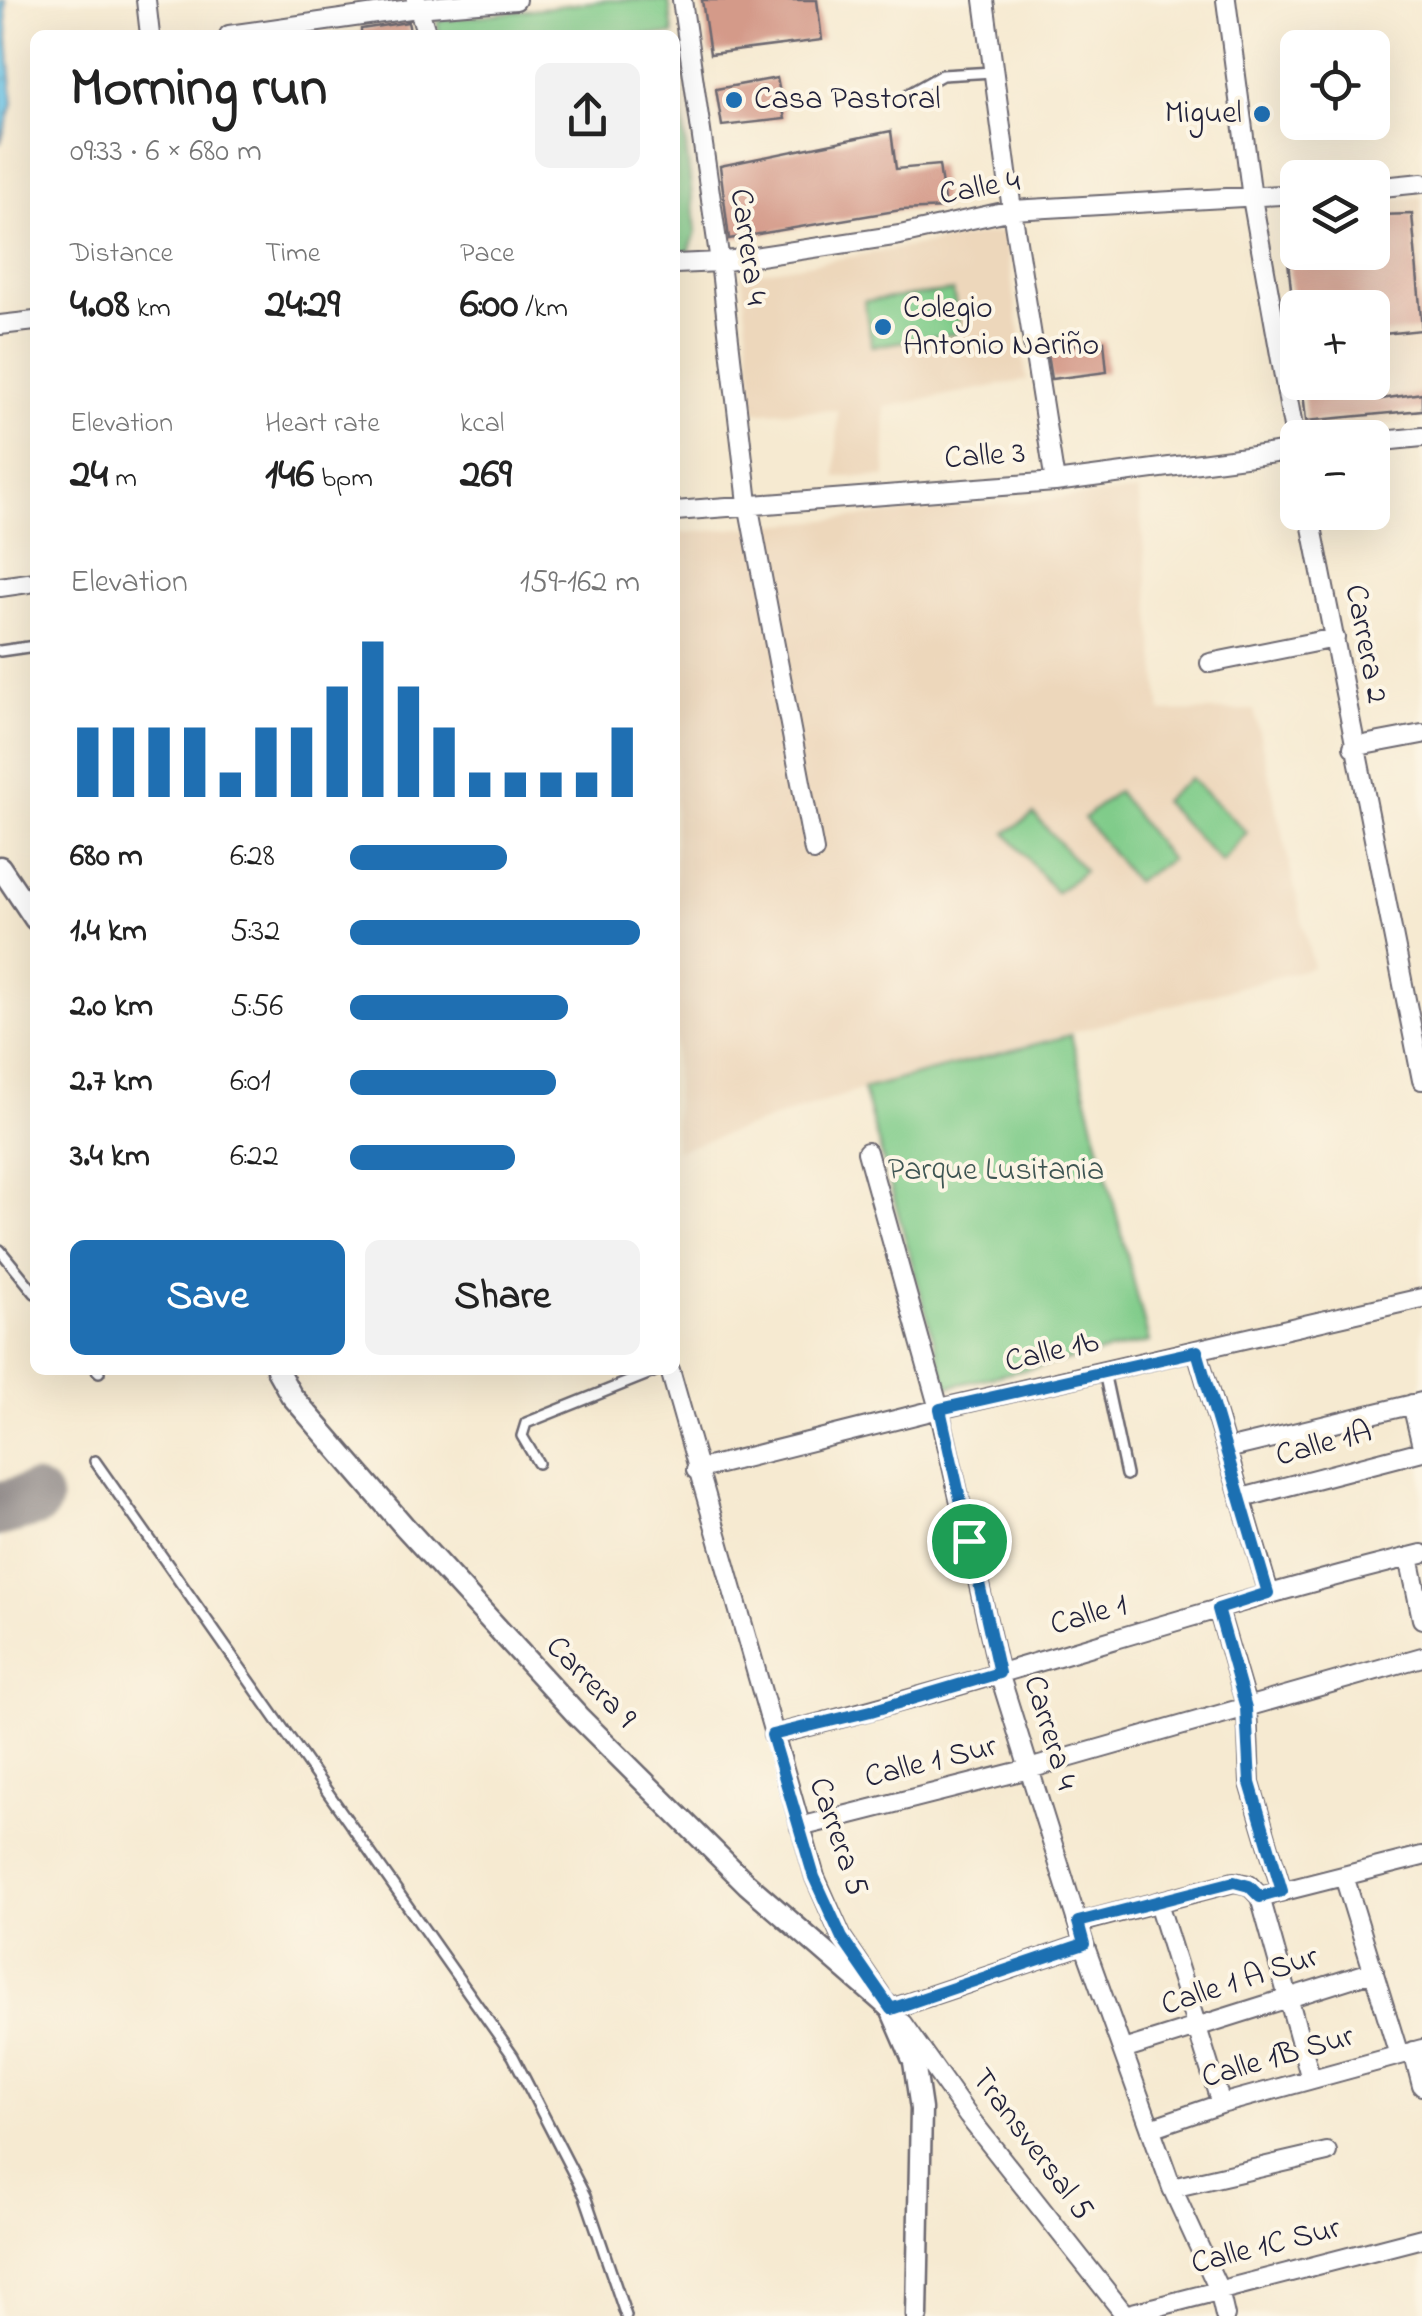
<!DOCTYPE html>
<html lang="en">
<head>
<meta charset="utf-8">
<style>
  body { margin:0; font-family:"Indie Flower",sans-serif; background:#f2f2f2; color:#222; height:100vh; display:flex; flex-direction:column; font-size:38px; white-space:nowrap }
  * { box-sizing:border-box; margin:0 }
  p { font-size:32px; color:#767676 }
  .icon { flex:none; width:55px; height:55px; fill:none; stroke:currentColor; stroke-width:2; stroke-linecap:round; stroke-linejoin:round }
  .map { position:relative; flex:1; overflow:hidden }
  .side { position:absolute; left:30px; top:30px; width:650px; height:1345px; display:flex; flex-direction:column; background:#fff; border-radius:15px; box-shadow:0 10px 40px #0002 }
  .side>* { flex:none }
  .tools { position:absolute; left:1280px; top:30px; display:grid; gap:20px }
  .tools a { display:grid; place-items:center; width:110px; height:110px; border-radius:15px; background:#fff; box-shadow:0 10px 40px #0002; font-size:50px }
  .pin { position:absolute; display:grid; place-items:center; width:85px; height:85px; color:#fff; margin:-42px; border:5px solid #fff; border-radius:50%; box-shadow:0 2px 10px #0007 }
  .round { display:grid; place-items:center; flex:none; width:105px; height:105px; border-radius:15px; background:#f2f2f2 }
  .overview { display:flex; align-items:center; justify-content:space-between; height:170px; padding:0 40px }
  h1 { font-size:55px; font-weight:700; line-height:75px }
  .stats { display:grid; grid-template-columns:repeat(3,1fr); gap:15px; height:170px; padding:10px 40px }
  .stats div { display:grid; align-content:center }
  .stats b { font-size:42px; font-weight:700 }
  .stats small { font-size:28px; font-weight:400 }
  .stats p { font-size:28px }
  .chart { height:280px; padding:20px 40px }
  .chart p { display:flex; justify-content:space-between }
  .chart svg { width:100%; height:180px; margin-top:10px; stroke:#1f6fb2; stroke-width:6 }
  .action { display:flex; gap:20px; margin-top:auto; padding:20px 40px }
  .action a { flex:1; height:115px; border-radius:15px; background:#1f6fb2; color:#fff; font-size:40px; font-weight:700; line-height:115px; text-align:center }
  .action a+a { background:#f2f2f2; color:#222 }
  ul { padding:0 40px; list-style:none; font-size:32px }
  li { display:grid; grid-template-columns:160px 120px 1fr; align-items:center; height:75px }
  li i { height:25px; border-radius:12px; background:#1f6fb2 }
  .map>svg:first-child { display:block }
  .built { fill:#edd7bb }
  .park { fill:#80cc8a; stroke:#517762; stroke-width:2.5 }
  .water { fill:url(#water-ripples); stroke:#457290; stroke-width:2.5 }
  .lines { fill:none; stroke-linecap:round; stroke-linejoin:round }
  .taxiway { stroke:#8c8686; stroke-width:55 }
  .building { fill:#d49a89 }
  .service-casing { stroke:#6c6870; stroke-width:14 }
  .minor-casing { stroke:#6c6870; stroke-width:22 }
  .tertiary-casing { stroke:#6c6870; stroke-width:25 }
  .service { stroke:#fff; stroke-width:9 }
  .minor { stroke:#fff; stroke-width:18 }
  .tertiary { stroke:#fff; stroke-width:20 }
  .route-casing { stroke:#fff; stroke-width:20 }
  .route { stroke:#1f6fb2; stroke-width:12 }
  .poi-dot { fill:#1f6fb2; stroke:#fcf5e5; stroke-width:4 }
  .labels { text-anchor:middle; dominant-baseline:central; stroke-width:8; stroke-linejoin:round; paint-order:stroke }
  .poi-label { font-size:32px; fill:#22223b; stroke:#fcf5e5; text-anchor:start }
  .street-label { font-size:32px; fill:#22223b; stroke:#fcf5e5 }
  .park-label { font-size:32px; fill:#3e5553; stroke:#fcf5e5 }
</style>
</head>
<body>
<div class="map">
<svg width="1422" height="2316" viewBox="0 0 1422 2316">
  <defs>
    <pattern id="water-ripples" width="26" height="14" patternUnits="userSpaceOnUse" patternTransform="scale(2.5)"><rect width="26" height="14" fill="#68c2e6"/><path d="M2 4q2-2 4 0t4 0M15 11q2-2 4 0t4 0" fill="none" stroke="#5aa6c6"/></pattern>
  </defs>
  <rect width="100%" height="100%" fill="#fcf5e5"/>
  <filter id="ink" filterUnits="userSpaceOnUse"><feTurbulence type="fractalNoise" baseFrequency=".01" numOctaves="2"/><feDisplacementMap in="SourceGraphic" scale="20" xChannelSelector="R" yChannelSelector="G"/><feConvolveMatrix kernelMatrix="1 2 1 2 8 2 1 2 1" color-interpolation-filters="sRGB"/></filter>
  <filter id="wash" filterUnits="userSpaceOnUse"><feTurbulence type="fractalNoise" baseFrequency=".0048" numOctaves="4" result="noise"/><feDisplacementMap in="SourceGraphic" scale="40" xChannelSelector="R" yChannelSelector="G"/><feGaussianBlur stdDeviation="2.25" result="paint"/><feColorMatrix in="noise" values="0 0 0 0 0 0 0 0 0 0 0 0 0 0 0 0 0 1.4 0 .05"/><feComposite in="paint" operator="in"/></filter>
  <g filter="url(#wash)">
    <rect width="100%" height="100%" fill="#f6ead1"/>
    <path class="built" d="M 1422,197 L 1422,420 L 1308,433 L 1302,383 L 1372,382 L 1372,308 L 1298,308 L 1297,345 L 1282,205 L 1297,204 L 1298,252 L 1372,252 L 1373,200 Z
      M 1004,231 L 1027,380 L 885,407 L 886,477 L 836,477 L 838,410 L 755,412 L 742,275 Z
      M 1138,491 L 1161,712 L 1254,710 L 1313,967 L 863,1089 L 675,1151 L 675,534 Z"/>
    <path class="park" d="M 608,0 L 669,0 L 673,35 L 439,35 L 437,21 Z
      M 675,54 L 696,232 L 688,254 L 675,254 Z
      M 953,291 L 961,333 L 872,346 L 864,301 Z
      M 1190,778 L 1247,832 L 1222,863 L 1162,801 Z
      M 1117,791 L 1170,860 L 1135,882 L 1084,818 Z
      M 1034,814 L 1084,871 L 1056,893 L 1006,833 Z
      M 1071,1035 L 1149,1342 L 947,1387 L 863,1089 Z"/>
    <path class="water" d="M 0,0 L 5,0 L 13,103 L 0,144 Z"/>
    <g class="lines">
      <path class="taxiway" d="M 0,1509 L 34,1500"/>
    </g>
    <g id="blocks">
      <path class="building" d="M 702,0 L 817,0 L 822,40 L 710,54 Z
        M 408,22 L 411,35 L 361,35 L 361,29 Z
        M 777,78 L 785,119 L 722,126 L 716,89 Z
        M 891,131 L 896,169 L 939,165 L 945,208 L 901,210 L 729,239 L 720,166 Z
        M 1412,214 L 1422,330 L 1383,334 L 1382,308 L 1293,308 L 1287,252 L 1379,252 L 1377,215 Z
        M 1104,341 L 1107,372 L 1051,379 L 1046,348 Z
        M 1302,382 L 1366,382 L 1367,388 L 1380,387 L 1381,399 L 1422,393 L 1422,410 L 1306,421 Z"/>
    </g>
  </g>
  <g filter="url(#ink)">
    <use href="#blocks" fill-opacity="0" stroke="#6c6870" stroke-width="2.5"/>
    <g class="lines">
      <g class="service-casing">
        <path id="service" d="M 894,102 L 942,75 L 993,72
          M 0,651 L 35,646
          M 0,1250 L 35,1293
          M 97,1370 L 99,1372
          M 1104,1372 L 1126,1475
          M 95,1461 L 513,2056 L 585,2196 L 626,2316
          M 538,1463 L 522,1436 L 526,1423 L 658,1370"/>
      </g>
      <g class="minor-casing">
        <path id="minor" d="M 146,0 L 150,35
          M 416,0 L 427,35
          M 682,0 L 720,262 L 748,503 L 814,851
          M 984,0 L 1012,210 L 1055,482
          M 1226,0 L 1252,198 L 1298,455
          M 229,35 L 417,8 L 516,0
          M 1372,188 L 1422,183
          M 675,264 L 720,262 L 900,235 L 1012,210 L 1298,194
          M 0,325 L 35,321
          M 1372,442 L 1422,437
          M 675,511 L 1055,482 L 1298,450
          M 1309,512 L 1422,1080
          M 0,587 L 35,582
          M 1210,663 L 1335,638
          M 1353,747 L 1422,734
          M 867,1152 L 939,1409 L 999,1673 L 1084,1944 L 1172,2188 L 1219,2290 L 1225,2316
          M 1197,1351 L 1269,1593
          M 670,1370 L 815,1877 L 842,1938 L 880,1994
          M 1412,1404 L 1422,1446
          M 1227,1449 L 1422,1402
          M 696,1470 L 939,1409 L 1422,1298
          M 1242,1498 L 1422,1451
          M 1409,1557 L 1422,1619
          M 1218,1609 L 1247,1708 L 1250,1783 L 1282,1891
          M 773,1735 C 991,1682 1203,1607 1422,1554
          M 800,1827 L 1029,1769 L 1422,1657
          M 1344,1876 L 1399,2055
          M 1260,1897 L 1311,2079
          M 1158,1903 L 1221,2104
          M 1078,1923 L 1234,1882 L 1249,1885 L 1260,1897 L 1422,1856
          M 891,2009 L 1084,1944
          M 902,2023 L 968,2116 L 1126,2316
          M 1123,2050 L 1374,1971
          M 1413,2051 L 1422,2086
          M 1151,2128 L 1221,2104 L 1422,2049
          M 1172,2188 L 1327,2152
          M 1125,2315 L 1422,2238"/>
      </g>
      <g class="tertiary-casing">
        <path id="tertiary" d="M 0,867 L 35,919
          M 277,1370 L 291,1395 L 404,1526 L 578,1716 L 747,1884 L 891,2009 L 914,2062 L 921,2109 L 917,2316"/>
      </g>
      <use href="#service" class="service"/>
      <use href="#minor" class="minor"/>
      <use href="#tertiary" class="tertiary"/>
    </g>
  </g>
  <g class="lines" filter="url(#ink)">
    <g class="route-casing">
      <path id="route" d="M 1197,1351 L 1268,1593 L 1218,1609 L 1246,1708 L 1250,1783 L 1282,1891 L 1260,1897 L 1249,1886 L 1234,1882 L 1078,1922 L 1084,1944 L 891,2009 L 842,1938 L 814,1877 L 772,1735 L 871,1711 L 999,1673 L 940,1409 Z"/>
    </g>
    <use href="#route" class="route"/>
  </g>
  <g class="poi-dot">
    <circle cx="734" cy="100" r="10"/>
    <circle cx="1262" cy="114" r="10"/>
    <circle cx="883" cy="327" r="10"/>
  </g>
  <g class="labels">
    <g class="poi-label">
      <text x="754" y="100">Casa Pastoral</text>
      <text x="1242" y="114" text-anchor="end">Miguel</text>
      <text x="903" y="309">Colegio<tspan x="903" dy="37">Antonio Nariño</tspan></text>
    </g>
    <g class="street-label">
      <text transform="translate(980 189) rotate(-10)">Calle 4</text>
      <text transform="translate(747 247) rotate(82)">Carrera 4</text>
      <text transform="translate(985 457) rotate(-4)">Calle 3</text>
      <text transform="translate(1365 644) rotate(79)">Carrera 2</text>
      <text transform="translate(1052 1353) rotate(-13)">Calle 1b</text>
      <text transform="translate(1324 1445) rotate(-15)">Calle 1A</text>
      <text transform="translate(1089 1616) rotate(-16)">Calle 1</text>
      <text transform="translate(590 1683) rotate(46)">Carrera 9</text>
      <text transform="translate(1049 1733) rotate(73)">Carrera 4</text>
      <text transform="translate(931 1763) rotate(-14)">Calle 1 Sur</text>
      <text transform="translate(837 1837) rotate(71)">Carrera 5</text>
      <text transform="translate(1240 1982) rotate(-18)">Calle 1 A Sur</text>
      <text transform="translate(1278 2058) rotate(-16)">Calle 1B Sur</text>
      <text transform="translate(1031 2145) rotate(53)">Transversal 5</text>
      <text transform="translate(1266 2247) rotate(-14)">Calle 1C Sur</text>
    </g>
    <g class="park-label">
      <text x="996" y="1171">Parque Lusitania</text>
    </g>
  </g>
</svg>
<div class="tools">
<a><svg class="icon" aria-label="locate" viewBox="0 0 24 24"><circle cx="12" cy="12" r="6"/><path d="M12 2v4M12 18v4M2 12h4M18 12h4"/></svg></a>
<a><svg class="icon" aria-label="layers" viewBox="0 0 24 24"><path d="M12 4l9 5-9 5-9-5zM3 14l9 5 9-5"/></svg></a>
<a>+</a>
<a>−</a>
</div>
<div class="pin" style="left:969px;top:1541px;background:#1e9e55"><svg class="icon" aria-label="arrive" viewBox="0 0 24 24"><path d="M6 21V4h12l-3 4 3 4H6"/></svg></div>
<section class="side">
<div class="overview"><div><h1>Morning run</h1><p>09:33 · 6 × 680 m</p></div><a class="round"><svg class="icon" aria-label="share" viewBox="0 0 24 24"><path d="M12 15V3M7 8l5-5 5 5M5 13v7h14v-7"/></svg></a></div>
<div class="stats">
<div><p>Distance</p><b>4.08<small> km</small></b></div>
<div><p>Time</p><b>24:29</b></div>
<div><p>Pace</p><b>6:00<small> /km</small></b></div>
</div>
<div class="stats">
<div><p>Elevation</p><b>24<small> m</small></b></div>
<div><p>Heart rate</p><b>146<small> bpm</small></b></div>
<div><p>kcal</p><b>269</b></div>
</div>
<div class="chart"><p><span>Elevation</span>159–162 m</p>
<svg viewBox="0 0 160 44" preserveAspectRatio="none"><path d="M5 44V27M15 44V27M25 44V27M35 44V27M45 44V38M55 44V27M65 44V27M75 44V17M85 44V6M95 44V17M105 44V27M115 44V38M125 44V38M135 44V38M145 44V38M155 44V27"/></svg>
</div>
<ul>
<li><b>680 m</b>6:28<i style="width:54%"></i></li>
<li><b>1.4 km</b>5:32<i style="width:100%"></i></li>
<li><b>2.0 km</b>5:56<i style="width:75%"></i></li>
<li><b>2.7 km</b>6:01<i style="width:71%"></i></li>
<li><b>3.4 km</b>6:22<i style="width:57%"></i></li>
</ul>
<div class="action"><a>Save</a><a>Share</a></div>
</section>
</div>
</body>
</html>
